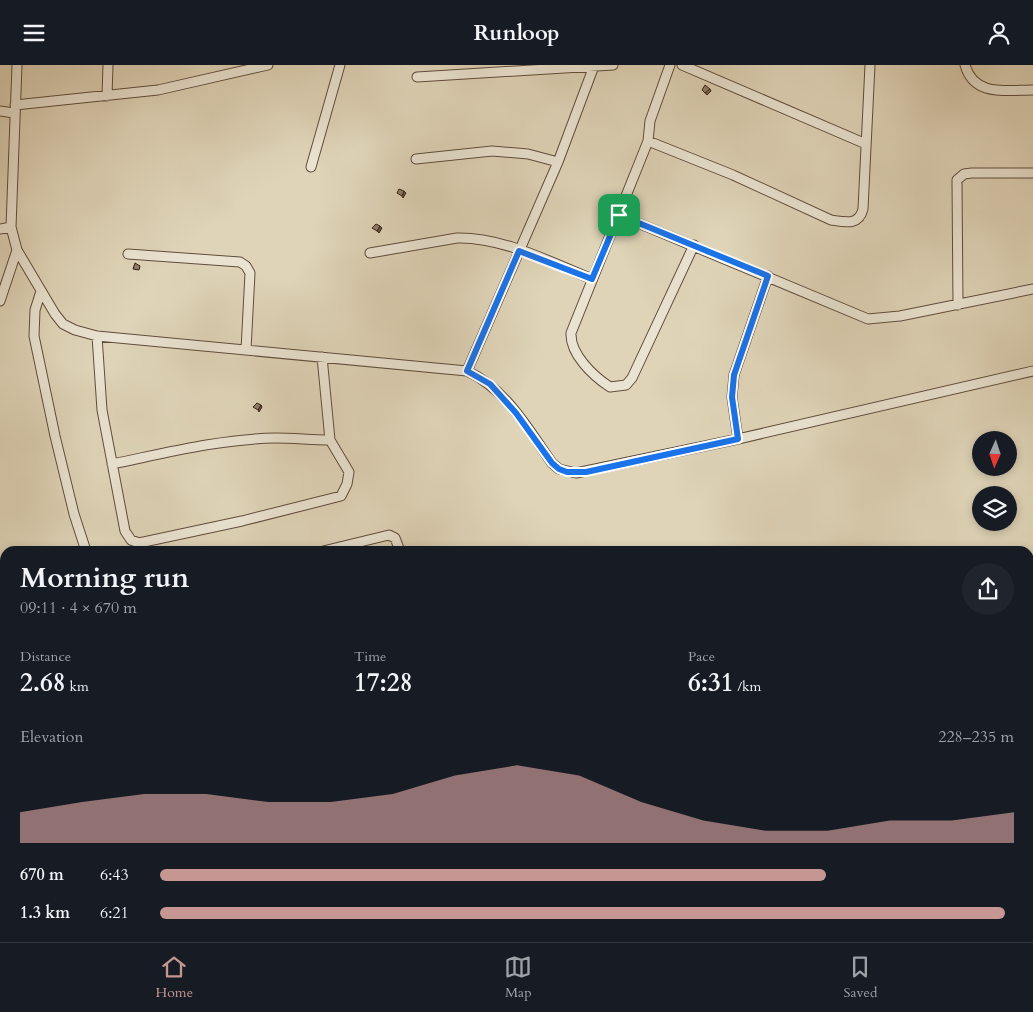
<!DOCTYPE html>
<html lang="en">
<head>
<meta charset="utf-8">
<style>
  body { margin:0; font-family:Cardo,serif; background:#20242c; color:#f1f3f6; height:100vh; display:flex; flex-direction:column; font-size:19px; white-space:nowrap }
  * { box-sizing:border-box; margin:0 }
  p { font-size:16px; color:#9ea1a6 }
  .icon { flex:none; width:28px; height:28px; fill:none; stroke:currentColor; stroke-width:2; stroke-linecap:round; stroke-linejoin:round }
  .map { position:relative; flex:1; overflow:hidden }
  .side { position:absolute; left:0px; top:481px; width:1034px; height:396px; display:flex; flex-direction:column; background:#171b24; border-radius:15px 15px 0 0; box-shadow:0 2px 8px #0003 }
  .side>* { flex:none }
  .needle { width:32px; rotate:183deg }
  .tools { position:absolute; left:972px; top:366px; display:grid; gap:10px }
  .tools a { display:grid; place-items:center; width:45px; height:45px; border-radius:50%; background:#171b24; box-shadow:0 2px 8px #0003; font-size:25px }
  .pin { position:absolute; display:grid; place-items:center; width:42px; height:42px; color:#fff; margin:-21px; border-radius:10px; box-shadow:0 2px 8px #0006 }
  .round { display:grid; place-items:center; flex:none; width:52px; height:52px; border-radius:26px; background:#20242c }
  .headline { display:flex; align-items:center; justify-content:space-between; height:85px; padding:0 20px }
  h1 { font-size:28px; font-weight:700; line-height:38px }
  .figures { display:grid; grid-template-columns:repeat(3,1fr); gap:8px; height:85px; padding:5px 20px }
  .figures div { display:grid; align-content:center }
  .figures b { font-size:25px; font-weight:700 }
  .figures small { font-size:14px; font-weight:400 }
  .figures p { font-size:14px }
  .chart { height:140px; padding:10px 20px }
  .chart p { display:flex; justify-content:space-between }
  .chart svg { width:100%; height:90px; margin-top:5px; fill:#c59692; opacity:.7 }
  ul { padding:0 20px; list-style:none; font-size:16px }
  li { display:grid; grid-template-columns:80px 60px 1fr; align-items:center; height:38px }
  li i { height:12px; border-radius:6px; background:#c59692 }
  header { display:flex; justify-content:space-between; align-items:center; height:65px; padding:0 20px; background:#171b24; font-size:22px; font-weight:700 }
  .menu { display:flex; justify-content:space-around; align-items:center; height:70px; border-top:1px solid #363941; background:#171b24; font-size:14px; color:#9ea1a6 }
  .menu a { display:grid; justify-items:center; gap:2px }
  .menu .current { color:#c59692 }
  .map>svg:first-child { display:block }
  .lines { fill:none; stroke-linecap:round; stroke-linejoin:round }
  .minor-casing { stroke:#614c3d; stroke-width:11 }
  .minor { stroke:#eae3d1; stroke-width:9 }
  .wall { fill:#7a6c5a; stroke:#371f14 }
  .shaded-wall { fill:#63584a; stroke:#371f14 }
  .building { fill:#8e7d69; stroke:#371f14 }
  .route-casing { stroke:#fff; stroke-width:10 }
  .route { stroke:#1a73e8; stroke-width:6 }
</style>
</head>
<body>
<header><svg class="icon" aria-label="menu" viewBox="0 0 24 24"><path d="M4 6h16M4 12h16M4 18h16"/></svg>Runloop<svg class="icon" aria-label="person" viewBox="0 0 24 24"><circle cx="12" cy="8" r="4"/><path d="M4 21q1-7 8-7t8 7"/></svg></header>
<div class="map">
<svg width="1033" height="877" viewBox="0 0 1033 877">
  <rect width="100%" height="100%" fill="#dfd4b8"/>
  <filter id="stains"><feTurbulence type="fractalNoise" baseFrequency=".004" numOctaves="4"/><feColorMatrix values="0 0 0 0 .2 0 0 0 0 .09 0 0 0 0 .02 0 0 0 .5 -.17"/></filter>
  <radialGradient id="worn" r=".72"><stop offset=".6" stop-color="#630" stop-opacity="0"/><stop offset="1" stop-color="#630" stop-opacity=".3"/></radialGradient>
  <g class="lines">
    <g class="minor-casing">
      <path id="minor" d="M 17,0 L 11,162 L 17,185 L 55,249 L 63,259 L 75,265 L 97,271 L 467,306 C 506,324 528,364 552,398 L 559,404 L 576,408 L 738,374 L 1033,306
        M 670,0 L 650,56 L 648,76 L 571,268 C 570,289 593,311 610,322 L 626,320 L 632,313 L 694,180
        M 682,0 L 866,79
        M 965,0 C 974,32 1006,25 1033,25
        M 417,12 L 613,0
        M 107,31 L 108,0
        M 15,40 L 158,25 L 268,0
        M 0,46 L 14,48
        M 648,76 L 733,110 L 831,155 C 845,157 859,161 863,144 L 870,0
        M 416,94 L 492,86 L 528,89 L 558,97
        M 311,102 L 340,0
        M 619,150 L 868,254 L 900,251 L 1033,224
        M 0,164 L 11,162
        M 370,188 L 457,173 C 503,172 550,197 592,214
        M 128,189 L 240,197 L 246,201 L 250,208 L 246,285
        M 41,226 L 35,245 L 34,271 L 55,371 L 74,449 L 86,486
        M 0,236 L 17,185
        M 958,240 L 957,115 L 964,109 L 972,108 L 1033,108
        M 97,271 L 102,345 L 125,466 L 131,475 L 139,478 L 242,456 L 341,431 L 347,419 L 349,407 L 330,375 L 322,292
        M 467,306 L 558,97 L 594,1
        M 738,374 L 732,332 L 734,310 L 768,211
        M 112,399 C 166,388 220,374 276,373 C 294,373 312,375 330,375
        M 323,486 L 389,470 L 395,473 L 400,486
        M 0,564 L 5,564
        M 0,643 L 5,643
        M 0,786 L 5,786
        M 487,872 L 511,877
        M 544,872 L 546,877
        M 116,877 L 116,872"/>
    </g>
    <use href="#minor" class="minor"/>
  </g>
  <path class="wall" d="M 710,24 L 711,26 L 707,30 L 702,25 Z
    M 0,746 L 5,751 L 0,755 Z"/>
  <path class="shaded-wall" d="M 404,126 L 406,128 L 403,133 L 402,131 Z
    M 380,161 L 382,163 L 379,168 L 377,166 Z
    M 261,340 L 262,342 L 259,347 L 258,345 Z"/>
  <path class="building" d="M 705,20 L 710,24 L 705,28 L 702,25 Z
    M 399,124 L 404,126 L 402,131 L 397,128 Z
    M 376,159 L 380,161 L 377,166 L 372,163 Z
    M 135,198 L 140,201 L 139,205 L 133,204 Z
    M 257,338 L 261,340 L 258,345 L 253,342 Z
    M 0,746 L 3,749 L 0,753 Z
    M 663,873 L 667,877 L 660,877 Z"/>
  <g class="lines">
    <g class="route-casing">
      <path id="route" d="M 619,150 L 768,211 L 734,310 L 732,332 L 738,374 L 586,407 L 567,407 L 559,404 L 552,398 L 516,348 L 490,319 L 467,306 L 519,186 L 592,214 Z"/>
    </g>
    <use href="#route" class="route"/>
  </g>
  <rect width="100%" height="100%" filter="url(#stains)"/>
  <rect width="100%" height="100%" fill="url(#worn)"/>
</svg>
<div class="tools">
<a><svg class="needle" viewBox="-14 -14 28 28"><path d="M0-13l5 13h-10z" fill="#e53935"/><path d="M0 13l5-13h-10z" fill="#9ea1a6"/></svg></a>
<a><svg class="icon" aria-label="layers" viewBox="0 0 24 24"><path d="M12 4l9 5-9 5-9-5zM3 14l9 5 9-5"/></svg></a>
</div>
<div class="pin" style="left:619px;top:150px;background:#1e9e55"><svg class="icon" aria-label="arrive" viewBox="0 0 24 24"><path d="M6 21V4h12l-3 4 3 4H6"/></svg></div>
<section class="side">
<div class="headline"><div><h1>Morning run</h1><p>09:11 · 4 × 670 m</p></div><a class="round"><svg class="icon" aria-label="share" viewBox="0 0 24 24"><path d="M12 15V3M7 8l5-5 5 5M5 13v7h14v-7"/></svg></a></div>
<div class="figures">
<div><p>Distance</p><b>2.68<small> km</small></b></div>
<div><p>Time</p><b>17:28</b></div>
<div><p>Pace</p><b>6:31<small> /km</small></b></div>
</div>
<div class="chart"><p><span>Elevation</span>228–235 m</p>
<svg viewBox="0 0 160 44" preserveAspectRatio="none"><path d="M0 44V29L10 24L20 20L30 20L40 24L50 24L60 20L70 11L80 6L90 11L100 24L110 33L120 38L130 38L140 33L150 33L160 29V44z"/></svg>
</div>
<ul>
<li><b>670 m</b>6:43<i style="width:78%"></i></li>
<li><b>1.3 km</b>6:21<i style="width:99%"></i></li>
</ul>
</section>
</div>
<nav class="menu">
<a class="current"><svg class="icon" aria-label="home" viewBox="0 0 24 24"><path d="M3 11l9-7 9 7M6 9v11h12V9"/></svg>Home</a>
<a><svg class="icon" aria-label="map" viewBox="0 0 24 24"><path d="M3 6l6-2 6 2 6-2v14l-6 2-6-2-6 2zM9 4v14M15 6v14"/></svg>Map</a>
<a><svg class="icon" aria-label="saved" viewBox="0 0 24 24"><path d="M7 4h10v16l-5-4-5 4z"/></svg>Saved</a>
</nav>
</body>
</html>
